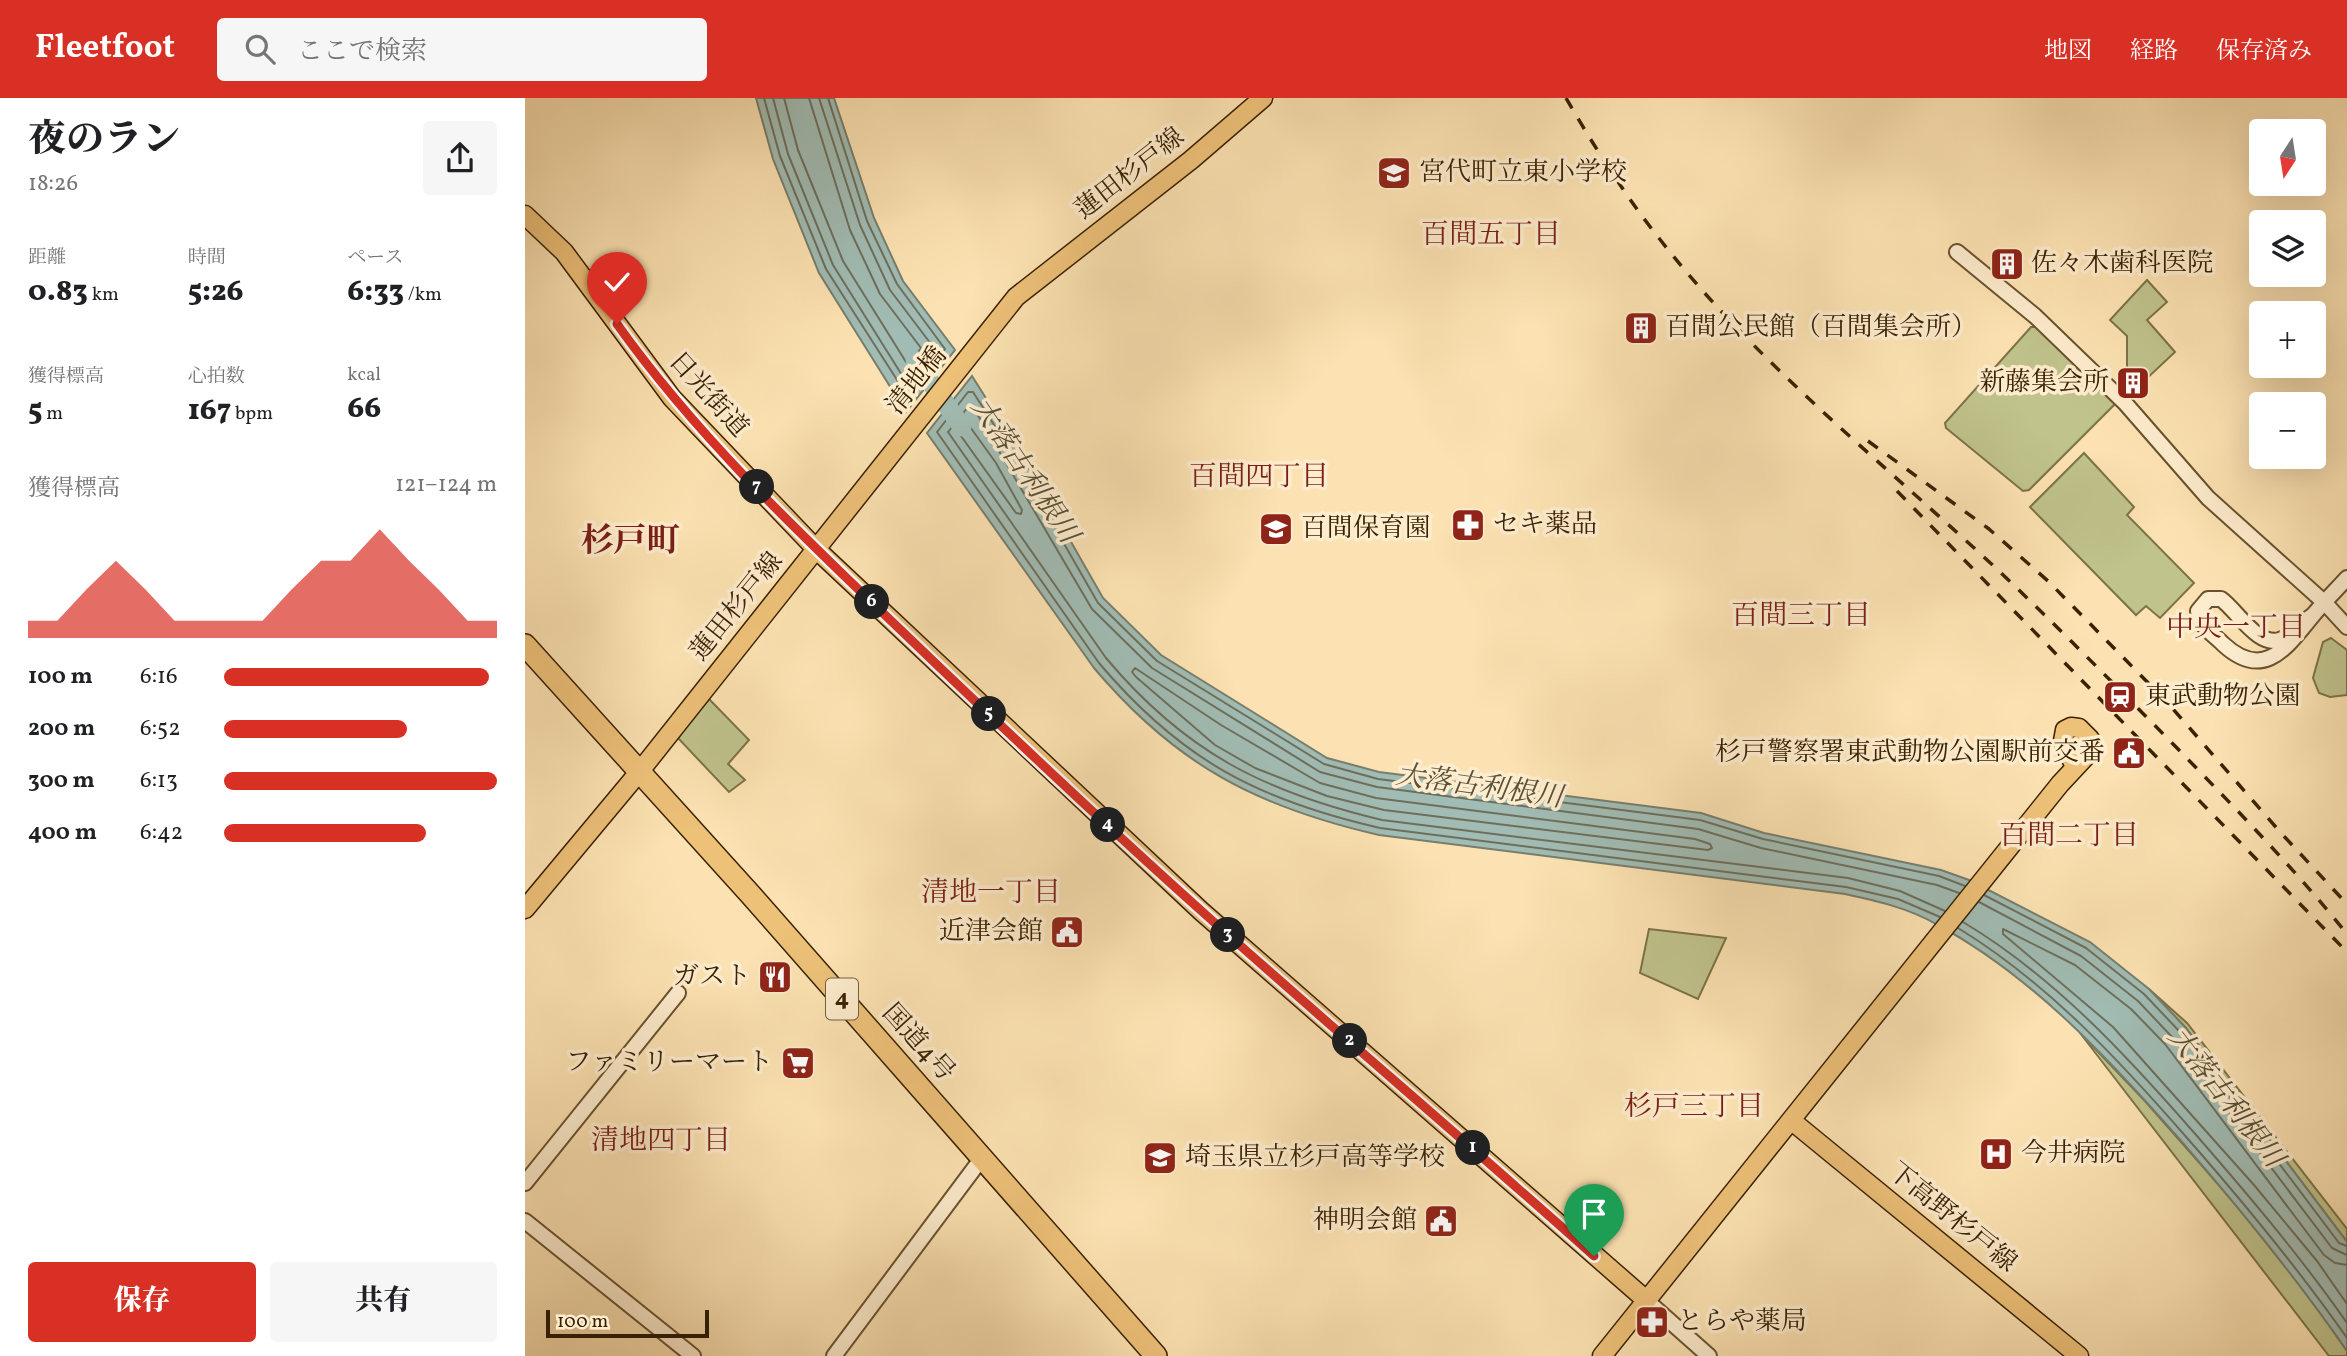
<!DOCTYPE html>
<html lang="ja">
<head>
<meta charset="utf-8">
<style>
  body { margin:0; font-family:Vollkorn,"Noto Serif JP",serif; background:#f6f6f6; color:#202124; height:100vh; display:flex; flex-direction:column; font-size:26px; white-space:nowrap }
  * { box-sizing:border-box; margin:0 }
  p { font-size:23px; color:#757577 }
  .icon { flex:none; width:38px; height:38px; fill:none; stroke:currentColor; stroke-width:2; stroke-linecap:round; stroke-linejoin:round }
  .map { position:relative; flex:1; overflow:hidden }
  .panel { display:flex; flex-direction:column; background:#fff; width:525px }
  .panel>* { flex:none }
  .needle { width:46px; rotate:192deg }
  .tools { position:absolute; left:1724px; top:21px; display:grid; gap:14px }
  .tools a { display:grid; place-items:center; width:77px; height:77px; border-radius:7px; background:#fff; box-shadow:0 7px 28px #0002; font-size:35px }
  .scale { position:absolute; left:21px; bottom:18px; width:163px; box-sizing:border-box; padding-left:7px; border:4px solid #392203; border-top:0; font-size:19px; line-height:24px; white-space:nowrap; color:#392203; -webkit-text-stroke:5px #fdeccd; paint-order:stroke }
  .pin { position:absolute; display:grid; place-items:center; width:60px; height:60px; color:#fff; margin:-72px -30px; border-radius:50% 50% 50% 0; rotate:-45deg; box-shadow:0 0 7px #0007 }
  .pin .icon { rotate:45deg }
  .km { position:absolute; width:35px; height:35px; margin:-18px; border-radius:50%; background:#222; color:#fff; font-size:19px; line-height:35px; text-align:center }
  .round { display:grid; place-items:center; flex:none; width:74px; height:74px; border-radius:7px; background:#f6f6f6 }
  .summary { display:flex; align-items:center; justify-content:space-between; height:119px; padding:0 28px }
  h1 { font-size:38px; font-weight:800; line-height:52px }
  .figures { display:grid; grid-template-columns:repeat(3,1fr); gap:10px; height:119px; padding:7px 28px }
  .figures div { display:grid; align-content:center }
  .figures b { font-size:30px; font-weight:800 }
  .figures small { font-size:19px; font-weight:400 }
  .figures p { font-size:19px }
  .chart { height:196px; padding:14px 28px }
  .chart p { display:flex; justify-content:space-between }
  .chart svg { width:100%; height:126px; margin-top:7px; fill:#d93025; opacity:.7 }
  .primary-button { display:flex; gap:14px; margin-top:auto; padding:14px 28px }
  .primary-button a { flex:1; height:80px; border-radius:7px; background:#d93025; color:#fff; font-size:28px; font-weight:800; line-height:80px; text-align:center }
  .primary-button a+a { background:#f6f6f6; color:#202124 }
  ul { padding:0 28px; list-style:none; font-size:23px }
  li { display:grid; grid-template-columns:112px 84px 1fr; align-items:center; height:52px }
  li i { height:18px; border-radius:9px; background:#d93025 }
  header { display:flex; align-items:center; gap:42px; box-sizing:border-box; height:98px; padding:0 35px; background:#d93025; color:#fff }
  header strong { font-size:33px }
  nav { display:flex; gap:38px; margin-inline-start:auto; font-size:24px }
  .search { width:490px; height:63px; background:#f6f6f6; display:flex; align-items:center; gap:18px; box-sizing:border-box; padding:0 24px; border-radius:7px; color:#757577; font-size:26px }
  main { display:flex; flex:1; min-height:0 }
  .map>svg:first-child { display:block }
  .green { fill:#c0c38c; stroke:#7c7248; stroke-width:2 }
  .water { fill:#a1bcb4; stroke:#777e6d; stroke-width:2 }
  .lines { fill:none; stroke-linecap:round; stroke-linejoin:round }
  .shore { stroke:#6d6f5c; stroke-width:2 }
  .river { stroke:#a1bcb4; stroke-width:19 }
  .minor-casing { stroke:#6a522f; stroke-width:18 }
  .major-casing { stroke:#392203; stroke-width:21 }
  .highway-casing { stroke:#392203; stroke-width:24 }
  .minor { stroke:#fdeccd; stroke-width:14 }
  .major { stroke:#eec179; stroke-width:18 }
  .highway { stroke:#eec179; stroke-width:21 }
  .rail { stroke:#392203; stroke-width:3.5; stroke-dasharray:12 12; stroke-linecap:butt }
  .route-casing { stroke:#fff; stroke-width:14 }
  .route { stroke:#d93025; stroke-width:9 }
  .labels { text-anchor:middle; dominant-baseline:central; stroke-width:7; stroke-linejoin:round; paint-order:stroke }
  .shield { fill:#fdeccd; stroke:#745f40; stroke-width:2 }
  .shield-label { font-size:24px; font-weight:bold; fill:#392203 }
  .poi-label { font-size:26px; fill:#392203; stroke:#fdeccd; text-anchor:start }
  .street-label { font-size:26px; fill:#392203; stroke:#fdeccd }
  .neighbourhood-label { font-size:28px; fill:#7a1f14; stroke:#fdeccd }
  .water-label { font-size:28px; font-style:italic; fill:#585038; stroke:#fdeccd }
  .district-label { font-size:33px; font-weight:bold; fill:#7a1f14; stroke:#fdeccd }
</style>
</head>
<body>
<header>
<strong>Fleetfoot</strong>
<div class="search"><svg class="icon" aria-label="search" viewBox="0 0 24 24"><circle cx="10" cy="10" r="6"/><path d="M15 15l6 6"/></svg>ここで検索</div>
<nav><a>地図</a><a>経路</a><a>保存済み</a></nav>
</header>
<main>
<section class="panel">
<div class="summary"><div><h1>夜のラン</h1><p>18:26</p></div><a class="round"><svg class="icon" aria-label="share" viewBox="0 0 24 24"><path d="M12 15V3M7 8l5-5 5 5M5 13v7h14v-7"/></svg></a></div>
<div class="figures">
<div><p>距離</p><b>0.83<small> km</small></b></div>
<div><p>時間</p><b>5:26</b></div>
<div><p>ペース</p><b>6:33<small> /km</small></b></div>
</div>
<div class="figures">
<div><p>獲得標高</p><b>5<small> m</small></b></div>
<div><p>心拍数</p><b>167<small> bpm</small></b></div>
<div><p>kcal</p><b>66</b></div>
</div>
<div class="chart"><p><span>獲得標高</span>121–124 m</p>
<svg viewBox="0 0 160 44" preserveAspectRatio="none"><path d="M0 44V38L10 38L20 27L30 17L40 27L50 38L60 38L70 38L80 38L90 27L100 17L110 17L120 6L130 17L140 27L150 38L160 38V44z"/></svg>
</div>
<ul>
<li><b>100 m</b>6:16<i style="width:97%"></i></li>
<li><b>200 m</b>6:52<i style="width:67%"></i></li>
<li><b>300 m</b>6:13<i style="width:100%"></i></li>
<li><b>400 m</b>6:42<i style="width:74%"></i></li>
</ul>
<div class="primary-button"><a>保存</a><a>共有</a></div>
</section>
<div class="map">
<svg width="1822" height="1258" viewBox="0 0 1822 1258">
  <rect width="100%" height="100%" fill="#fce2b2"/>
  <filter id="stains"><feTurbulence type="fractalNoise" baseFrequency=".00286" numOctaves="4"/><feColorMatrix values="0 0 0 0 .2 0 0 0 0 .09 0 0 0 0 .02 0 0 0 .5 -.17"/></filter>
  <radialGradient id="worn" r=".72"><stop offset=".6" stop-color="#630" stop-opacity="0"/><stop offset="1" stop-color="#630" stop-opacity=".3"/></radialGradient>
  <path class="green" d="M 1622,182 L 1642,204 L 1622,222 L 1650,254 L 1617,285 L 1602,271 L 1602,238 L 1585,222 Z
    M 1506,229 L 1511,229 L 1590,301 L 1590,306 L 1504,392 L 1498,393 L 1421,330 L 1420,325 Z
    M 1559,355 L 1609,409 L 1602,417 L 1669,485 L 1635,520 L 1621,508 L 1611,517 L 1505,409 Z
    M 1806,540 L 1822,552 L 1822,597 L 1805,599 L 1794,595 L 1788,580 L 1798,544 Z
    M 184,601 L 224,642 L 203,666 L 220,682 L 204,694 L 152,639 Z
    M 1124,831 L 1201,840 L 1173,901 L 1115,875 Z
    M 1624,891 L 1662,925 L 1822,1131 L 1822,1144 L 1660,929 Z
    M 1555,935 L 1619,1002 L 1709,1104 L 1771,1179 L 1822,1253 L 1822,1258 L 1804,1258 Z"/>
  <path class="water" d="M 231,0 L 309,0 L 349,120 L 378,183 L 430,252 L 381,314 L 294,175 L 248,61 Z
    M 447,278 L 493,351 L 578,500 L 636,557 L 802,660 L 854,674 L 1176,715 L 1239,735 L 1416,772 L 1444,782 L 1565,844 L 1624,891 L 1660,929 L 1822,1144 L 1822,1253 C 1771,1179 1715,1111 1657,1044 C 1585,962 1508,878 1411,826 C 1383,810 1352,803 1320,796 L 854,737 C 732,709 651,667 569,570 L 402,335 Z"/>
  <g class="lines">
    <path class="shore" d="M 239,0 L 255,58 L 301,171 L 383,299 L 420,251 L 372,186 L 342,123 L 303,0
      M 248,0 L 263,56 L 308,167 L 380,282 L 384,284 L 409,250 L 365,192 L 335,127 L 294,0
      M 259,0 L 273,52 L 318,163 L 381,264 L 385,265 L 396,250 L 355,196 L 325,132 L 284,0
      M 443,326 L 471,365 L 497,412 L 496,416 L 491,415 L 436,338 Z
      M 610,570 L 696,627 L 795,685 L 851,700 L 1170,741 L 1185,746 L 1187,750 L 1183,752 L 859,712 L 802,698 L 730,670 L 690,647 L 611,579 L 607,574 Z
      M 1459,797 L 1561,850 L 1619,896 L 1655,934 L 1814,1145 L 1822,1148
      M 1454,804 L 1556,858 L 1613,903 L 1648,940 L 1807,1150 L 1822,1157
      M 1420,813 L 1375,793 L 1323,780 L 857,722 C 739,694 660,654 581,560 L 423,334 L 443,309 L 448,309 L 567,511 L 627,570 L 795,674 L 852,689 L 1173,731 L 1236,750 L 1412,787 L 1434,795
      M 1415,819 L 1373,801 L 1321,789 L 855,730 C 733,702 656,662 574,565 L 412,334 L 443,294 L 448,294 L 487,355 L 573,505 L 632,563 L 799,666 L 853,681 L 1175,722 L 1238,741 L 1414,778 L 1440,788
      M 1438,824 C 1530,879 1603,959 1672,1038 C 1725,1099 1776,1159 1822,1225
      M 1433,830 C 1523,885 1595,963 1663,1041 C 1719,1105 1773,1170 1822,1240
      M 1822,1167 L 1810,1165 L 1799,1157 L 1640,946 L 1606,911 L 1550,867 L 1478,831 L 1478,836 L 1588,929 L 1729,1087 L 1792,1163 L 1822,1206"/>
    <path class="river" d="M 390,262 L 437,329"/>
    <g class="minor-casing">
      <path id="minor" d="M 1432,154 L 1510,218 L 1600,305 L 1683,400 L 1800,505 L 1822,529
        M 1788,517 C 1778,524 1767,536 1757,541 C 1734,552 1712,512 1696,501 L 1683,501 L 1673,513 C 1674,528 1688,536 1698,546 C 1740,585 1763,547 1789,516 C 1799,504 1811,492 1822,480
        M 0,1085 L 153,895
        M 0,1123 L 168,1258
        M 1121,1202 L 1184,1258
        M 309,1258 L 457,1060"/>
    </g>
    <g class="major-casing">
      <path id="major" d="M 0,117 L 39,154 L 147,300 L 292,452 L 676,813 L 1121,1202
        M 0,811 L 115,673 L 491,199 L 666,62 L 738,0
        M 1267,1023 L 1554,1258
        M 1077,1258 L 1535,686 L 1564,655 L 1565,641 L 1554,630 L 1546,629 L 1540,632 L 1538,643 L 1550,669"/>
    </g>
    <g class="highway-casing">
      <path id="highway" d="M 0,547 L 225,796 L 631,1258"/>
    </g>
    <use href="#minor" class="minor"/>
    <use href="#major" class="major"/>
    <use href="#highway" class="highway"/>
    <path class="rail" d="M 1041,0 C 1070,50 1101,99 1137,144 C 1233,267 1362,368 1475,474 C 1535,531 1593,590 1651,649 C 1710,710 1769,770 1822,836
      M 1343,343 L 1464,431 L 1523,483 L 1641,603 L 1756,735 L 1822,806
      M 1372,393 L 1822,854"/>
  </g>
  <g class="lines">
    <g class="route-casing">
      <path id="route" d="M 92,226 C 181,351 297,456 407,562 C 497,648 588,734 681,817 C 809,932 941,1043 1069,1158"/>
    </g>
    <use href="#route" class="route"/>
  </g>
  <defs>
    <g id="school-square" transform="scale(1.75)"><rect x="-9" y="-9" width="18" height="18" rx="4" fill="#8f2418" stroke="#fdeccd"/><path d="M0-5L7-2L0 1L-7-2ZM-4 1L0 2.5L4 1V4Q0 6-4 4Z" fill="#fff"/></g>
    <g id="building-square" transform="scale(1.75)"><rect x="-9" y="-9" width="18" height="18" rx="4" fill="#8f2418" stroke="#fdeccd"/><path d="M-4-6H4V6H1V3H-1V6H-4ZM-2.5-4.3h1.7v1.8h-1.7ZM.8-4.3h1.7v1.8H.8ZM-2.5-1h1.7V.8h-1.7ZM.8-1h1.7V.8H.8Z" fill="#fff"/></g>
    <g id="pharmacy-square" transform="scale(1.75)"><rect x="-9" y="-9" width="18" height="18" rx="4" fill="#8f2418" stroke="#fdeccd"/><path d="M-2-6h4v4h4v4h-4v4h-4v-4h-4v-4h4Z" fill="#fff"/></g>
    <g id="station-square" transform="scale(1.75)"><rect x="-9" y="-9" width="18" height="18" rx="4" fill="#8f2418" stroke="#fdeccd"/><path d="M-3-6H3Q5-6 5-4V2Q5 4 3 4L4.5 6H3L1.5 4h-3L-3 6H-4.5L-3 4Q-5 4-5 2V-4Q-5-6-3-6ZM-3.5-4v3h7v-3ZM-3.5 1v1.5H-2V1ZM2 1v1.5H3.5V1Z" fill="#fff"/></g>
    <g id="civic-square" transform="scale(1.75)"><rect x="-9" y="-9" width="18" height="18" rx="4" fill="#8f2418" stroke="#fdeccd"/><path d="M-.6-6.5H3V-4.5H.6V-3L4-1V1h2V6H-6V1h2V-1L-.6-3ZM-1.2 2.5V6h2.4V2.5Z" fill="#fff"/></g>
    <g id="restaurant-square" transform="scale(1.75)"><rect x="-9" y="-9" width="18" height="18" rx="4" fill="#8f2418" stroke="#fdeccd"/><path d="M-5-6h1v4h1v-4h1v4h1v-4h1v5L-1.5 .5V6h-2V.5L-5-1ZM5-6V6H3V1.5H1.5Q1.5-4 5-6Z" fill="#fff"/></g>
    <g id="supermarket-square" transform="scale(1.75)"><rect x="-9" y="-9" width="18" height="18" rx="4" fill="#8f2418" stroke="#fdeccd"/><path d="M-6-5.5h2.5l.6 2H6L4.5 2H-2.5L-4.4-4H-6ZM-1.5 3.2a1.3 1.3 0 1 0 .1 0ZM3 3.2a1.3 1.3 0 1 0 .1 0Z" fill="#fff"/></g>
    <g id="hospital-square" transform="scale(1.75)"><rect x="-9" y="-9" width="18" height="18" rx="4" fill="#8f2418" stroke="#fdeccd"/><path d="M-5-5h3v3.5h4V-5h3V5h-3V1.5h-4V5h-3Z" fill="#fff"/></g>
  </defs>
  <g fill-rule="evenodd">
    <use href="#school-square" x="869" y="75"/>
    <use href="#building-square" x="1482" y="166"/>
    <use href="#building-square" x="1116" y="230"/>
    <use href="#building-square" x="1608" y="285"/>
    <use href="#pharmacy-square" x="943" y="427"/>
    <use href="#school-square" x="751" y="431"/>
    <use href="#station-square" x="1595" y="599"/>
    <use href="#civic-square" x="1604" y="655"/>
    <use href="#civic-square" x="542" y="834"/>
    <use href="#restaurant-square" x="250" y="879"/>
    <use href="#supermarket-square" x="273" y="965"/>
    <use href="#hospital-square" x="1471" y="1056"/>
    <use href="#school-square" x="635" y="1060"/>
    <use href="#civic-square" x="916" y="1123"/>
    <use href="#pharmacy-square" x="1127" y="1224"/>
  </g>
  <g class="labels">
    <rect class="shield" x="301" y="880.5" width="32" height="41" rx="5"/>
    <g class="shield-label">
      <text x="317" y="901">4</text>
    </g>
    <g class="poi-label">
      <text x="894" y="75">宮代町立東小学校</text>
      <text x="1506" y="166">佐々木歯科医院</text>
      <text x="1140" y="230">百間公民館（百間集会所）</text>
      <text x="1584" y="285" text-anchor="end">新藤集会所</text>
      <text x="968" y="427">セキ薬品</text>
      <text x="776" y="431">百間保育園</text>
      <text x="1620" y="599">東武動物公園</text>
      <text x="1580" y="655" text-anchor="end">杉戸警察署東武動物公園駅前交番</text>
      <text x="518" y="834" text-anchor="end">近津会館</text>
      <text x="226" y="879" text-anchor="end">ガスト</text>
      <text x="248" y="965" text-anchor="end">ファミリーマート</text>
      <text x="1496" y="1056">今井病院</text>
      <text x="660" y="1060">埼玉県立杉戸高等学校</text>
      <text x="892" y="1123" text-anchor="end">神明会館</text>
      <text x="1152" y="1224">とらや薬局</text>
    </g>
    <g class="street-label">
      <text transform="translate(605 76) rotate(-38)">蓮田杉戸線</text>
      <text transform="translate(392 283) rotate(-51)">清地橋</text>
      <text transform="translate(183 297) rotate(48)">日光街道</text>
      <text transform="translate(212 509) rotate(-51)">蓮田杉戸線</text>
      <text transform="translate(393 945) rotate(48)">国道4号</text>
      <text transform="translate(1427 1120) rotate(39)">下高野杉戸線</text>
    </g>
    <g class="neighbourhood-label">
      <text x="966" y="137">百間五丁目</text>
      <text x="734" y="379">百間四丁目</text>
      <text x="1276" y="518">百間三丁目</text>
      <text x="1711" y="530">中央一丁目</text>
      <text x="1544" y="738">百間二丁目</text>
      <text x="466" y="795">清地一丁目</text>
      <text x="1169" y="1009">杉戸三丁目</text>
      <text x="136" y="1043">清地四丁目</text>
    </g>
    <g class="water-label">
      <text transform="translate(499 373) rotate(56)">大落古利根川</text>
      <text transform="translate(954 689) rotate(8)">大落古利根川</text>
      <text transform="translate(1700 1000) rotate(52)">大落古利根川</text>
    </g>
    <g class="district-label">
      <text x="105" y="445">杉戸町</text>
    </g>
  </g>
  <rect width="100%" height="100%" filter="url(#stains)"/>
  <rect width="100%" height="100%" fill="url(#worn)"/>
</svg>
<div class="tools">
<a><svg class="needle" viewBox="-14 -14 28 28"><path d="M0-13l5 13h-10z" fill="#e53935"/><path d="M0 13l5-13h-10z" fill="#757577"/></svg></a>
<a><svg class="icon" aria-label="layers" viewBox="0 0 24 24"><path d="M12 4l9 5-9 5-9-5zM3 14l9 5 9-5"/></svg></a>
<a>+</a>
<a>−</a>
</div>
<div class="scale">100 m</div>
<div class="pin" style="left:1069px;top:1158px;background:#1e9e55"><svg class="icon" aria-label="arrive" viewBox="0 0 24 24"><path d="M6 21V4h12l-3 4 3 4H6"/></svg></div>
<div class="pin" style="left:92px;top:226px;background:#d93025"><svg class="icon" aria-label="check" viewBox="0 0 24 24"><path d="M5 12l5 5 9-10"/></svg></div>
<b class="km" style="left:948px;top:1050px">1</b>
<b class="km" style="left:825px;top:943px">2</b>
<b class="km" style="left:703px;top:837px">3</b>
<b class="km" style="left:583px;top:727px">4</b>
<b class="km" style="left:464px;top:616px">5</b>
<b class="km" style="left:347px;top:504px">6</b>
<b class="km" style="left:232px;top:389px">7</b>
</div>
</main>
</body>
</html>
